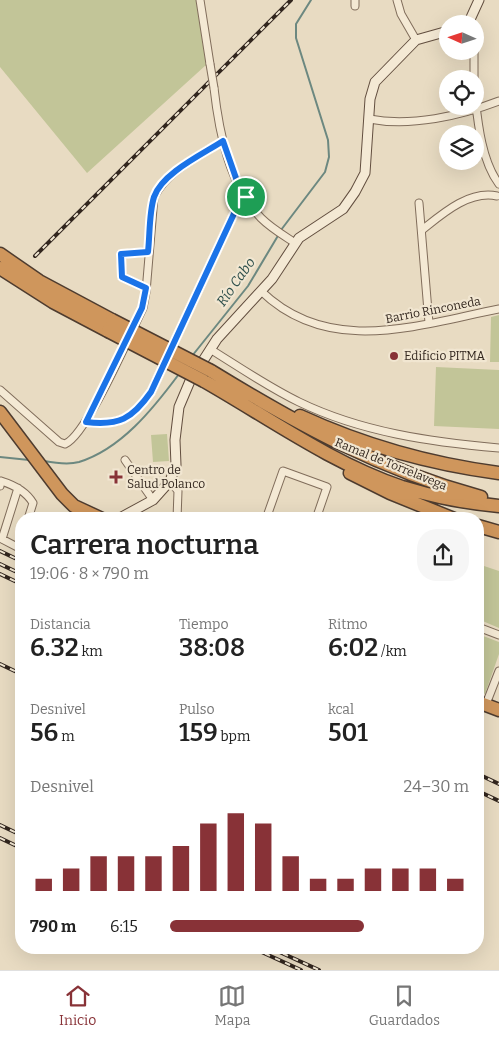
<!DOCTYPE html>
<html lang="es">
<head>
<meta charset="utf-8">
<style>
  body { margin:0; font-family:Bitter,serif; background:#f6f6f6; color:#222; height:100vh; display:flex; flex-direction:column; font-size:19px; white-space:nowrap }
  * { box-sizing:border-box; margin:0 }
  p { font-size:16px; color:#767676 }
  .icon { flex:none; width:28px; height:28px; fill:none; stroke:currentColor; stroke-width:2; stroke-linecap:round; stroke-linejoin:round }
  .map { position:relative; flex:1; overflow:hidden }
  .panel { position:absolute; left:15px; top:512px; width:469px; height:442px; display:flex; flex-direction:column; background:#fff; border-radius:20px; box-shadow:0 5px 20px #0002 }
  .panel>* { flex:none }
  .needle { width:32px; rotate:273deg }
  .tools { position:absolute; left:439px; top:15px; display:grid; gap:10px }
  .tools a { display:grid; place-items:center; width:45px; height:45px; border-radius:50%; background:#fff; box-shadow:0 5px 20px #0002; font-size:25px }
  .pin { position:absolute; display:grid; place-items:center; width:42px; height:42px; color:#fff; margin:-21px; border:2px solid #fff; border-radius:50%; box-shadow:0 1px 5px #0007 }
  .round { display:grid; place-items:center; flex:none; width:52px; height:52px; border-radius:20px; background:#f6f6f6 }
  .headline { display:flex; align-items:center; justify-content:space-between; height:85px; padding:0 15px }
  h1 { font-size:28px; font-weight:600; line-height:38px }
  .stats { display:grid; grid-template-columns:repeat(3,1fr); gap:8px; height:85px; padding:5px 15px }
  .stats div { display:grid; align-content:center }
  .stats b { font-size:25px; font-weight:600 }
  .stats small { font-size:14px; font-weight:400 }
  .stats p { font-size:14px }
  .chart { height:140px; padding:10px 15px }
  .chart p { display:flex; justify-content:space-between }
  .chart svg { width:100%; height:90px; margin-top:5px; stroke:#883237; stroke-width:6 }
  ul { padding:0 15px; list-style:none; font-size:16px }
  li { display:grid; grid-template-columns:80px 60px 1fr; align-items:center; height:38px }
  li i { height:12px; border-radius:6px; background:#883237 }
  .tabs { display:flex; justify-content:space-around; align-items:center; height:70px; border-top:1px solid #e0e0e0; background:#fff; font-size:14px; color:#767676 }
  .tabs a { display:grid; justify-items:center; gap:2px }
  .tabs .on { color:#883237 }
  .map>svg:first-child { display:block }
  .green { fill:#c2c598 }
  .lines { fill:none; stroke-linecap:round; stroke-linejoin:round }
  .stream { stroke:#6c8880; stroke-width:2 }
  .street-casing { stroke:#806d5b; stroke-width:9 }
  .secondary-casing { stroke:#624e3f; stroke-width:11 }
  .highway-casing { stroke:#4e3c2f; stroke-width:15 }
  .street { stroke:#f4e9d4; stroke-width:7 }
  .secondary { stroke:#f4e9d4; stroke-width:9 }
  .highway { stroke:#cf965c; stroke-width:12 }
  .rail-casing { stroke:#32261e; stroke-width:4 }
  .rail { stroke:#f1e6d1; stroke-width:2; stroke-dasharray:5.5; stroke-linecap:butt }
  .street-bridge-casing { stroke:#806d5b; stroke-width:9; stroke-linecap:butt }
  .highway-bridge-casing { stroke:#4e3c2f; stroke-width:15; stroke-linecap:butt }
  .street-bridge { stroke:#f4e9d4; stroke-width:7 }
  .highway-bridge { stroke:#cf965c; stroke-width:12 }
  .route-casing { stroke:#fff; stroke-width:10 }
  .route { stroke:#1a73e8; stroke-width:6 }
  .poi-dot { fill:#883237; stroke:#f1e6d1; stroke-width:2 }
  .labels { text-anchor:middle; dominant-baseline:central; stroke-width:4.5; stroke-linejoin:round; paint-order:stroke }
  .street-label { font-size:12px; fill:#32261e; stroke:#f1e6d1 }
  .poi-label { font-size:12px; fill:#32261e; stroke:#f1e6d1; text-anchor:start }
  .water-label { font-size:14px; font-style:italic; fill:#2f504c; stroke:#f1e6d1 }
</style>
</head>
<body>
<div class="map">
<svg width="499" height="970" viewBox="0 0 499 970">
  <rect width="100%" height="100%" fill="#e8dbc2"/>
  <path class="green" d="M 0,0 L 196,0 L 206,65 L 87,173 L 0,67 Z
    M 499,315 L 499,362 L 490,362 L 491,317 Z
    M 436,367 L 499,370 L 499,429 L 434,426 Z
    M 167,434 L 169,461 L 153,462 L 151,435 Z
    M 478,564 L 499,571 L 499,628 L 478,619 Z
    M 478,634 L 499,642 L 499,654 L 485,694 L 478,691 Z"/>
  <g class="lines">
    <path class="stream" d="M 281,230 L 325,172 L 329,157 L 328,140 L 296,38 L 296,24 L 311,0
      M 192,356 L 248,286 L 279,234
      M 0,457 L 29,460
      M 44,461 C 55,463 68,465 79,462 C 121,449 153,409 179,374"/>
    <g class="street-casing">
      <path id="street" d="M 200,0 L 210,64
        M 397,0 L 401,14 L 416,40
        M 355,6 L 355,0
        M 475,34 L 475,38
        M 474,79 L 474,51
        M 214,88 C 219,132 229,185 261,218 C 271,228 283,235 295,243
        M 475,97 C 478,124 482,162 499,184
        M 369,119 C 411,127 460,116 499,101
        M 419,203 L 429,323
        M 422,230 C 442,214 469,190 497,196
        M 146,288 L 122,277 L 121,254 L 148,252
        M 261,291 C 329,357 418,325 499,309
        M 210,349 C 239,367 268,387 299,402 C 361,432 430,442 499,448
        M 0,390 L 59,442 L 65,444 C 87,435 130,334 143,308 L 146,292 L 154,197 C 168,170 198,157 223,141
        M 85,422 C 119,426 132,419 151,392 L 238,205 L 246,197
        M 125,460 L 153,500
        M 170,481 L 178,491 L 177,519
        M 0,486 L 1,481 C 14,485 26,491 33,503 L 28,519
        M 266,519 L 283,471 L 327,487 L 316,519
        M 0,538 L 21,549
        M 2,539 L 18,488
        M 478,627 L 499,635
        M 488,699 L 499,671"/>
    </g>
    <g class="secondary-casing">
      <path id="secondary" d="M 468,24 L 479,0
        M 118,519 L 153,500 L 170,481 L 176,465 L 175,440 L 179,407 L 190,381 L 217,339 L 272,279 L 299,238 L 343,209 L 355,192 L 365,173 L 370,99 L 375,82 L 416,40 L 448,31"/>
    </g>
    <g class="highway-casing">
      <path id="highway" d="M 0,254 L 39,281 L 112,320
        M 0,268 L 53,302 L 108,331
        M 211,371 C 301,426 379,469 481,497
        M 204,381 C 269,418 331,463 402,487 C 434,497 466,503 499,506
        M 0,412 L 62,494 L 74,506 L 102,519
        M 300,416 C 363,445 430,464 499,473
        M 350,473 L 390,493 L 454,519
        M 478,526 L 499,532
        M 478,702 L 499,710"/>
    </g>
    <use href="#street" class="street"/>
    <use href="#secondary" class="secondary"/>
    <use href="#highway" class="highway"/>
    <g class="rail-casing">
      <path id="rail" d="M 35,256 L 291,0
        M 0,551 L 21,561
        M 0,564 L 21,574
        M 0,574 L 21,584
        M 0,664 L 21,674
        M 478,774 L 499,784
        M 478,791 L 499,801
        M 0,825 L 21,835
        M 0,838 L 21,848
        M 255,949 L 301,970
        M 273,949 L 319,970"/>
    </g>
    <use href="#rail" class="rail"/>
    <g class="street-bridge-casing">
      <path id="street-bridge" d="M 210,64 L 214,88"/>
    </g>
    <g class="highway-bridge-casing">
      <path id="highway-bridge" d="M 112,320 L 211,371
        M 108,331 L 204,381"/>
    </g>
    <use href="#street-bridge" class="street-bridge"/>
    <use href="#highway-bridge" class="highway-bridge"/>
  </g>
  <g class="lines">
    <g class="route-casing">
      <path id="route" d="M 223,141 L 237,181 L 246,197 L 238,205 L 151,392 C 132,419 119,426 86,422 L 142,308 L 146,288 L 122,277 L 121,254 L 148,252 C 150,234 149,213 154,197 C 162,173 203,154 223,141 Z"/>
    </g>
    <use href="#route" class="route"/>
  </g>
  <g class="poi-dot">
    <circle cx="394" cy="356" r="5"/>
    <path d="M113.5 469.5h5v5h5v5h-5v5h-5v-5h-5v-5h5z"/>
  </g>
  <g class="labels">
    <g class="street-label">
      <text transform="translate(433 310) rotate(-11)">Barrio Rinconeda</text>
      <text transform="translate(391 464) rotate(22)">Ramal de Torrelavega</text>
    </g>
    <g class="poi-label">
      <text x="404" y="356">Edificio PITMA</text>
      <text x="127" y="470">Centro de<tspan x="127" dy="14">Salud Polanco</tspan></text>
    </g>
    <g class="water-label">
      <text transform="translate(236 282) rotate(-55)">Río Cabo</text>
    </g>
  </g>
</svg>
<div class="tools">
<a><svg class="needle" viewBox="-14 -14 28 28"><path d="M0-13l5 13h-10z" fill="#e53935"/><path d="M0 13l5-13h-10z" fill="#767676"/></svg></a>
<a><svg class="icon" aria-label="locate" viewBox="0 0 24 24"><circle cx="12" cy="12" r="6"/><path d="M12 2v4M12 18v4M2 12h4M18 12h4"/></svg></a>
<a><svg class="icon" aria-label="layers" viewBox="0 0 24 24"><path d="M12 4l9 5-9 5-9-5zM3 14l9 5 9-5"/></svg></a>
</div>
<div class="pin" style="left:246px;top:197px;background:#1e9e55"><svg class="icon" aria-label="arrive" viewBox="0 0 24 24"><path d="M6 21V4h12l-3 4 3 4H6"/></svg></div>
<section class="panel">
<div class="headline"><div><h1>Carrera nocturna</h1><p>19:06 · 8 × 790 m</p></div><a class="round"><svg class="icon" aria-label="share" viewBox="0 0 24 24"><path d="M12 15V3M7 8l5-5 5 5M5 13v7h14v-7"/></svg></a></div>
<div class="stats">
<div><p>Distancia</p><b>6.32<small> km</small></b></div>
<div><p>Tiempo</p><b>38:08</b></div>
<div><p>Ritmo</p><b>6:02<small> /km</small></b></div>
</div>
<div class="stats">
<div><p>Desnivel</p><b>56<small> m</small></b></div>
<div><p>Pulso</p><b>159<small> bpm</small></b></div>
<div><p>kcal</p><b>501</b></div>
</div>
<div class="chart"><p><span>Desnivel</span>24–30 m</p>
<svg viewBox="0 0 160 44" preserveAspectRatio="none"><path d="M5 44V38M15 44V33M25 44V27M35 44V27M45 44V27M55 44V22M65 44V11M75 44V6M85 44V11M95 44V27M105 44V38M115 44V38M125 44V33M135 44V33M145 44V33M155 44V38"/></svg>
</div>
<ul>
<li><b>790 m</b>6:15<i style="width:65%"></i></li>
</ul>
</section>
</div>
<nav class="tabs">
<a class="on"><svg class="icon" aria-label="home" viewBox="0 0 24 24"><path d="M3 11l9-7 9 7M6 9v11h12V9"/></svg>Inicio</a>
<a><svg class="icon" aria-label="map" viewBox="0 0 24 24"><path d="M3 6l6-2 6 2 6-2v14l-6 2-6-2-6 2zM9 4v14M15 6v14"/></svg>Mapa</a>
<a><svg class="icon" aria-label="saved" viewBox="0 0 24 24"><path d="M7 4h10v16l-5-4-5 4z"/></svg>Guardados</a>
</nav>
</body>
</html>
